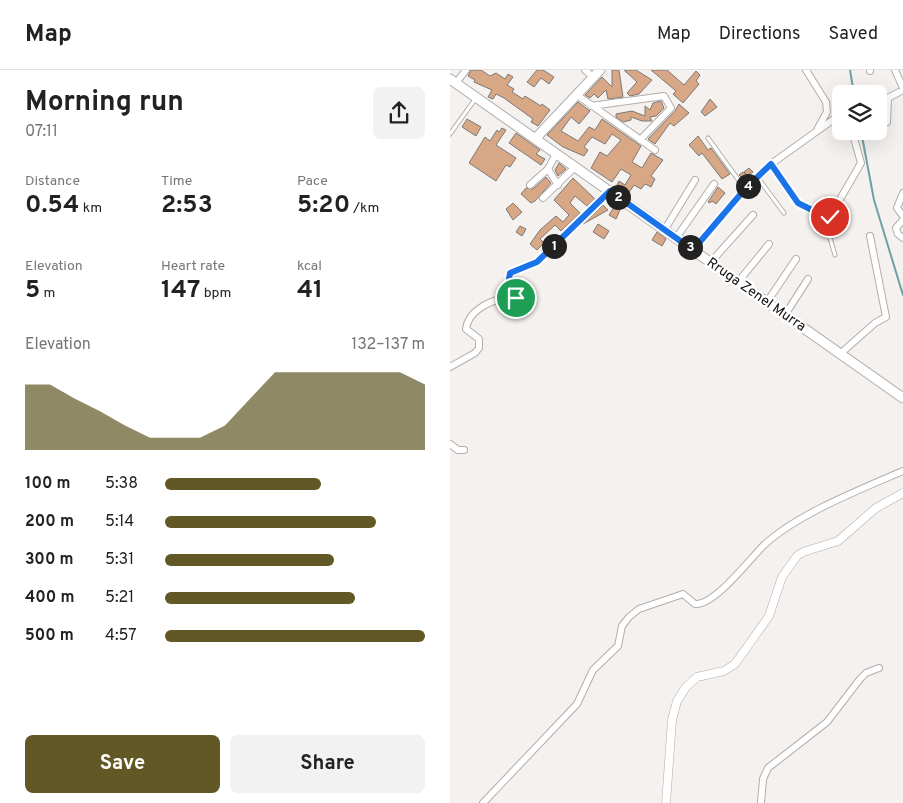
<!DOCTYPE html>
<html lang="en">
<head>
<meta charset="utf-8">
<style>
  body { margin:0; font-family:Overpass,sans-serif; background:#f2f2f2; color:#222; height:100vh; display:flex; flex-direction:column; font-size:19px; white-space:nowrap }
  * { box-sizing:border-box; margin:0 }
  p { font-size:16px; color:#767676 }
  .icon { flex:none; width:28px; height:28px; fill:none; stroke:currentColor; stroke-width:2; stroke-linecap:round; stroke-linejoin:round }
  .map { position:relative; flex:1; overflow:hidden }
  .details { display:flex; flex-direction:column; background:#fff; width:450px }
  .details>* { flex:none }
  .fabs { position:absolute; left:382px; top:15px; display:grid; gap:10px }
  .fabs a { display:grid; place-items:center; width:55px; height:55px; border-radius:8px; background:#fff; box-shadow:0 5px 20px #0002; font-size:25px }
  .pin { position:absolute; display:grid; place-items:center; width:42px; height:42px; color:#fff; margin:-21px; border:2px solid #fff; border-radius:50%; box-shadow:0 1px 5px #0007 }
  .km { position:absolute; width:25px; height:25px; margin:-12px; border-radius:50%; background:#222; color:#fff; font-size:14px; line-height:25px; text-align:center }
  .round { display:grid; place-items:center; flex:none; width:52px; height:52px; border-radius:8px; background:#f2f2f2 }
  .summary { display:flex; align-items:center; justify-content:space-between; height:85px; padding:0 25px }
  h1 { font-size:28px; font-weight:700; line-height:38px }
  .figures { display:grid; grid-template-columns:repeat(3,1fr); gap:8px; height:85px; padding:5px 25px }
  .figures div { display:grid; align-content:center }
  .figures b { font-size:25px; font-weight:700 }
  .figures small { font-size:14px; font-weight:400 }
  .figures p { font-size:14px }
  .chart { height:140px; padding:10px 25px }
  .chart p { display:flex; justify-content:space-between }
  .chart svg { width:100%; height:90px; margin-top:5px; fill:#625825; opacity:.7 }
  .cta { display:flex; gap:10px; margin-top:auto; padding:10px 25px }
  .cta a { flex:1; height:58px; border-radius:8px; background:#625825; color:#fff; font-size:20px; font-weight:700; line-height:58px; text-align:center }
  .cta a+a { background:#f2f2f2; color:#222 }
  ul { padding:0 25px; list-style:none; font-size:16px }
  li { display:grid; grid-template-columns:80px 60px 1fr; align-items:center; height:38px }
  li i { height:12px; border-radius:6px; background:#625825 }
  header { display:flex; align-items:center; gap:30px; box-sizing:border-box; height:70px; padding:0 25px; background:#fff; border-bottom:1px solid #e0e0e0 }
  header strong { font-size:24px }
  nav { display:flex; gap:28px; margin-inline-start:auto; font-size:18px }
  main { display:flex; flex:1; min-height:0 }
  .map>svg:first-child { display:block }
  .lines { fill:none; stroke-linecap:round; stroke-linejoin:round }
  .stream { stroke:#6ea1a3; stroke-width:2 }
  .building { fill:#d7a786; stroke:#7c7977 }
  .service-casing { stroke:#b1aeac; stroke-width:5 }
  .minor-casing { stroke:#b1aeac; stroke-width:8 }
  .tertiary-casing { stroke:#b1aeac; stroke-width:9 }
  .secondary-casing { stroke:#b1aeac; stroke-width:11 }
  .service { stroke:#fff; stroke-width:3 }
  .minor { stroke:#fff; stroke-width:6 }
  .tertiary { stroke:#fff; stroke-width:8 }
  .secondary { stroke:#fff; stroke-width:9 }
  .route-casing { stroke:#fff; stroke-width:10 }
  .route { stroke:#1a73e8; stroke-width:6 }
  .labels { text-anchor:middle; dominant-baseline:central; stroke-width:5; stroke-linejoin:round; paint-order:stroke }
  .street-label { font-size:14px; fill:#110f0f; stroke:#fff }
</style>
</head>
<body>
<header>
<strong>Map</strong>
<nav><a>Map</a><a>Directions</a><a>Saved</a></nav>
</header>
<main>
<section class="details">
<div class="summary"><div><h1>Morning run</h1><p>07:11</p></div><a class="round"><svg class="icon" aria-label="share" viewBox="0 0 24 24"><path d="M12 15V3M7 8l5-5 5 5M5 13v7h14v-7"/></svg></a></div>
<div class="figures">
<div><p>Distance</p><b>0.54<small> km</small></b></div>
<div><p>Time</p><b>2:53</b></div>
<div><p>Pace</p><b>5:20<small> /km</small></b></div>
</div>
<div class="figures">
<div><p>Elevation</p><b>5<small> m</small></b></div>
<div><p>Heart rate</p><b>147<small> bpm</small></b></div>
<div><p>kcal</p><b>41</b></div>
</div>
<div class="chart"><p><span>Elevation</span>132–137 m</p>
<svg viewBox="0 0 160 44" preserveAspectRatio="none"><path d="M0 44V12L10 12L20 19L30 25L40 32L50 38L60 38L70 38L80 32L90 19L100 6L110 6L120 6L130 6L140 6L150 6L160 12V44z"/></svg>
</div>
<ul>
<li><b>100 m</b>5:38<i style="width:60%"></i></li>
<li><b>200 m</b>5:14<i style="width:81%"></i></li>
<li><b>300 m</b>5:31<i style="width:65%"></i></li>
<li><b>400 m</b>5:21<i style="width:73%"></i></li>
<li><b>500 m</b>4:57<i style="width:100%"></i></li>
</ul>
<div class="cta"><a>Save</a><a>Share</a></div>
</section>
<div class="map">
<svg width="453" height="733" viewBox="0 0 453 733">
  <rect width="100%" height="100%" fill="#f5f1ef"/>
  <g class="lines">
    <path class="stream" d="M 400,0 L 404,24
      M 411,61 L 424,130 L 453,225"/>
  </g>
  <path class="building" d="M 21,0 L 31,0 L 40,6 L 46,3 L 55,9 L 58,4 L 63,7 L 57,15 L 64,19 L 62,22 L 73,29 L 75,26 L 91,36 L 92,34 L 100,40 L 88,56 L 81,52 L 83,49 L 54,28 L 46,24 L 43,29 L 38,27 L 42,20 L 24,12 L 25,10 L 18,6 Z
    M 87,0 L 93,0 L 104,7 L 99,14 L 91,8 L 84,17 L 77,12 Z
    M 162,0 L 169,0 L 173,27 L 158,29 L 156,20 L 148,28 L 144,24 L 140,28 L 135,25 L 152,7 L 162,17 Z
    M 174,0 L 186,0 L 202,10 L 189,24 L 180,26 L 177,23 L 187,12 Z
    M 201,0 L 217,0 L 234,15 L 246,1 L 250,5 L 246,11 L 249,14 L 233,33 L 223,24 L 226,21 Z
    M 260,29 L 267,37 L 255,46 L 251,42 Z
    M 211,31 L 214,38 L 206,46 L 200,47 L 202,51 L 192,51 L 181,47 L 181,50 L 173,52 L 166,47 L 166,44 L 182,41 L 195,46 L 195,36 L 200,40 L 203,33 Z
    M 128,32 L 140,41 L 129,54 L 121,47 L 111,61 L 128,71 L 139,57 L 145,60 L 152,49 L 191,76 L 182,92 L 192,98 L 201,83 L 213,90 L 201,106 L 205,109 L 201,117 L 195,114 L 191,119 L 184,115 L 178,124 L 167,115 L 169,111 L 175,115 L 181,105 L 171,99 L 162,112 L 141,98 L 150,82 L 157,86 L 171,70 L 162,64 L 155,74 L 142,67 L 134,77 L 138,80 L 134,86 L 113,77 L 97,65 Z
    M 229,34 L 239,43 L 224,56 L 220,53 L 205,74 L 198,69 L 225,41 Z
    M 17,49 L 31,57 L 26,66 L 12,57 Z
    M 52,58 L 56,60 L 46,75 L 66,88 L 60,97 L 56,95 L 46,111 L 19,93 L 35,67 L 40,71 L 47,60 L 49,62 Z
    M 66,63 L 90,80 L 86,84 L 95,89 L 91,95 L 59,73 Z
    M 248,66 L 258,80 L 261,78 L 280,104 L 272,109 L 252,83 L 249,86 L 239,75 Z
    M 109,93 L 116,99 L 108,106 L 105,100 Z
    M 299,98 L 303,102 L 292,108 L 289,105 L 293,102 L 296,104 L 294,102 Z
    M 96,107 L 101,113 L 85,131 L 81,133 L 71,124 L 76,118 L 83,119 Z
    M 123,108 L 145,129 L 137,136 L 125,126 L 120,133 L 130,143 L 111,161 L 105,155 L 90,169 L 94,173 L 87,180 L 80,174 L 90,160 L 106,146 L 113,152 L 119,145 L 104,130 Z
    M 268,117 L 275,123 L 266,134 L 262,131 L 260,133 L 258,132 Z
    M 63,133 L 72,142 L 63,150 L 56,139 Z
    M 153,135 L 158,140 L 133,154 Z
    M 164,137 L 170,140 L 166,149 L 159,145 Z
    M 148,154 L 159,161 L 154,169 L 143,162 Z
    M 70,156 L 76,159 L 72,166 L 66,162 Z
    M 207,162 L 216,169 L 212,176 L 202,170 Z"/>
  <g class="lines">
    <g class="service-casing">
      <path id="service" d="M 0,64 L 26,28
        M 258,68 L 295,119
        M 308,108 L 334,143
        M 375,151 L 385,185"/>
    </g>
    <g class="minor-casing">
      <path id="minor" d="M 135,0 L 143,7
        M 356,0 L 376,32 L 377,42 L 368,58
        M 420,0 L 420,1
        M 445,0 L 453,18
        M 6,13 L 16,0
        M 127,25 L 205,80
        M 141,36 L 214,26 L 221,38 L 190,70
        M 437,52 L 438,28 L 453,20
        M 321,94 L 348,133 L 378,150 L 411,93 L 402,61
        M 98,99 L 108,115
        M 80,115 L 98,99 L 106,84
        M 453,123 L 447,138 L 453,146
        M 93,128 L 125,97
        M 453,150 L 446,158 L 448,164 L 453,168
        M 215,159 L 245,110
        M 226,168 L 264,114
        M 243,180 L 295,119 L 321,94 L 391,44
        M 260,193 L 303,145
        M 288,212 L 319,174
        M 317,232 L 346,189
        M 335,245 L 358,209
        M 390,284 L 425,253 L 436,247 L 420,166
        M 0,297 L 25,283 L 29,278 L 29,269 L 16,259 C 18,241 39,231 55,228 C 60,226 65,228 71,226 L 71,221 L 59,209 L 59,203 L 87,192 L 160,121
        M 0,374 L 8,380 L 14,380
        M 33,733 L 127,634 L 143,600 L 168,576 L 172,556 L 179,547 L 189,539 L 233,524 L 245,534 C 264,536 299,490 313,476 C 345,445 411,419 453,401
        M 311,733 L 313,709 L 318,698 L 377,652 L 410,609 L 416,603 L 429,598"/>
    </g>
    <g class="tertiary-casing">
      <path id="tertiary" d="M 216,733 L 222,650 L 227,631 L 236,617 L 247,607 L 274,601 L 285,594 L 319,546 L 332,507 L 347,486 L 353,482 L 388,471 L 426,438 L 453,423"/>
    </g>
    <g class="secondary-casing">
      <path id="secondary" d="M 0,9 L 453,328
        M 85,69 L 150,0"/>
    </g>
    <use href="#service" class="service"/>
    <use href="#minor" class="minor"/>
    <use href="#tertiary" class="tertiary"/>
    <use href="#secondary" class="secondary"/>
  </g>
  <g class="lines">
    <g class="route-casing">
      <path id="route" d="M 66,228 L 70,226 L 72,221 L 59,209 L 60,203 L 87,192 L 160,121 L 243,180 L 295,119 L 321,94 L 348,133 L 368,143 L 375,151 L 380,147"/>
    </g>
    <use href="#route" class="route"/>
  </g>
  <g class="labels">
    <g class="street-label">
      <text transform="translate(306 225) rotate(35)">Rruga Zenel Murra</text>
    </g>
  </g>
</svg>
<div class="fabs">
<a><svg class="icon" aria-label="layers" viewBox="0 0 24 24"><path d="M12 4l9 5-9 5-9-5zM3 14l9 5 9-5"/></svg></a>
</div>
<div class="pin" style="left:66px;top:228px;background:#1e9e55"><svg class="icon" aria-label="arrive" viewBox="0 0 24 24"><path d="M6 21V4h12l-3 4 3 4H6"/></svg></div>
<div class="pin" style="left:380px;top:147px;background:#d93025"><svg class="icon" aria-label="check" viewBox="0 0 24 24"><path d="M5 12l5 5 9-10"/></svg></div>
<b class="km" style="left:104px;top:176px">1</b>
<b class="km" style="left:168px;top:127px">2</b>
<b class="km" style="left:240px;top:177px">3</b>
<b class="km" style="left:298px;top:116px">4</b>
</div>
</main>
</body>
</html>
